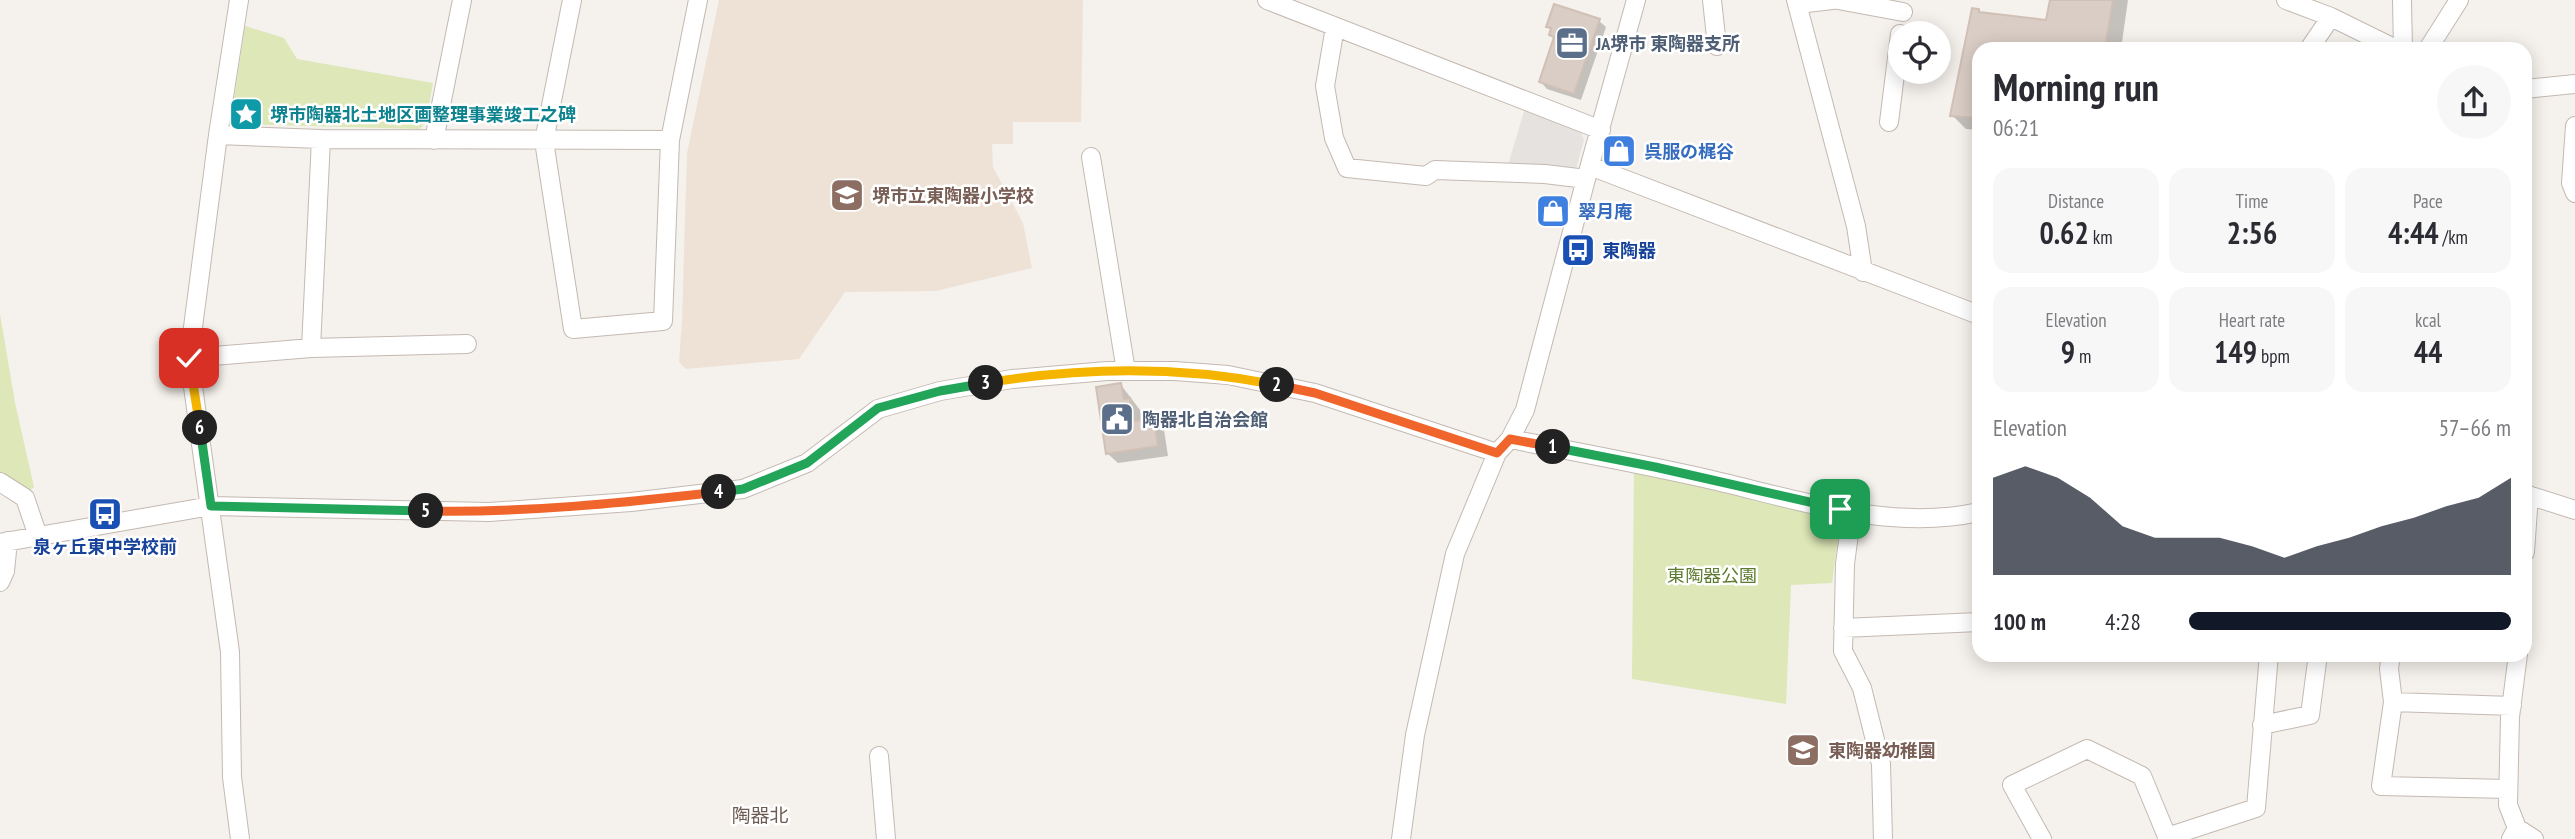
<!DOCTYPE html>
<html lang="en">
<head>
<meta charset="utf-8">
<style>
  body { margin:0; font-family:"PT Sans Narrow","Noto Sans JP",sans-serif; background:#f7f7f7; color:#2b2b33; height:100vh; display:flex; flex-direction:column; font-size:26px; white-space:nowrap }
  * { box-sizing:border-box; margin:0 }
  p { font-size:23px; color:#7c7c81 }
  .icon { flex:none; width:38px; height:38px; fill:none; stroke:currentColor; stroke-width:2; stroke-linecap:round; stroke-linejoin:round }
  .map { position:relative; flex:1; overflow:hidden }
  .panel { position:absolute; left:1972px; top:42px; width:560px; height:620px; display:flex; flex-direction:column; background:#fff; border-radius:21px; box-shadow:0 4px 18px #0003 }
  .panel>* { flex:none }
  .buttons { position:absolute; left:1888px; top:21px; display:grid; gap:14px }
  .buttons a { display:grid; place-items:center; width:63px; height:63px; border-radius:50%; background:#fff; box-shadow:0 4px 18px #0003; font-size:35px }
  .pin { position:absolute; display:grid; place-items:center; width:60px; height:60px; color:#fff; margin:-30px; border-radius:14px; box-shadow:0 4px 10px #0006 }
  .km { position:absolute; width:35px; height:35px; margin:-18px; border-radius:50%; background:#222; color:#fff; font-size:19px; line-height:35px; text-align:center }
  .round { display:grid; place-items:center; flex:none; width:74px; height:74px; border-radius:37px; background:#f7f7f7 }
  .summary { display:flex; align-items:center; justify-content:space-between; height:119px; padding:0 21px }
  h1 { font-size:38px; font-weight:600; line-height:52px }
  .stats { display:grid; grid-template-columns:repeat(3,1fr); gap:10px; height:119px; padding:7px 21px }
  .stats div { display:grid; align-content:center; border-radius:18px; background:#f7f7f7; text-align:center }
  .stats b { font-size:30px; font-weight:600 }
  .stats small { font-size:19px; font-weight:400 }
  .stats p { font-size:19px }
  .chart { height:196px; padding:14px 21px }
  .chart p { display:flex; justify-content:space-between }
  .chart svg { width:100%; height:126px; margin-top:7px; fill:#111827; opacity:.7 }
  ul { padding:0 21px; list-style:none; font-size:23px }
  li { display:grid; grid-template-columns:112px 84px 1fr; align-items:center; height:52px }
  li i { height:18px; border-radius:9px; background:#111827 }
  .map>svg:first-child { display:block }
  .education { fill:#eee2d7 }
  .green { fill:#dde7b7 }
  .parking { fill:#e5e2e0 }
  .shadow { fill:#0003 }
  .building { fill:#dacdc5; stroke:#d1c0b5; stroke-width:2 }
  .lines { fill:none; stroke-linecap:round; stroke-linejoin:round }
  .minor-casing { stroke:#c4b9b2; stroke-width:20 }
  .minor { stroke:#fff; stroke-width:18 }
  .split-1-casing { stroke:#fff; stroke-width:14 }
  .split-2-casing { stroke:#fff; stroke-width:14 }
  .split-3-casing { stroke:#fff; stroke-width:14 }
  .split-4-casing { stroke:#fff; stroke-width:14 }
  .split-5-casing { stroke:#fff; stroke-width:14 }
  .split-6-casing { stroke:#fff; stroke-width:14 }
  .split-7-casing { stroke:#fff; stroke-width:14 }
  .split-1 { stroke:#22a559; stroke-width:9 }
  .split-2 { stroke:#f0652b; stroke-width:9 }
  .split-3 { stroke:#f5b400; stroke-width:9 }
  .split-4 { stroke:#22a559; stroke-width:9 }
  .split-5 { stroke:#f0652b; stroke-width:9 }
  .split-6 { stroke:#22a559; stroke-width:9 }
  .split-7 { stroke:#f5b400; stroke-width:9 }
  .labels { text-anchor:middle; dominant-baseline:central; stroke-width:5; stroke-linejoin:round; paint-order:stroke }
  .service-label { font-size:18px; font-weight:bold; fill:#4e5e75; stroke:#fff; text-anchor:start }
  .culture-label { font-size:18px; font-weight:bold; fill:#0d838f; stroke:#fff; text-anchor:start }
  .shop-label { font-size:18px; font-weight:bold; fill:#366cbe; stroke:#fff; text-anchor:start }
  .education-label { font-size:18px; font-weight:bold; fill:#785e54; stroke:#fff; text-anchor:start }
  .transit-label { font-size:18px; font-weight:bold; fill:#164399; stroke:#fff; text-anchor:start }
  .park-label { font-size:18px; fill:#5d7b2e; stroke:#fff }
  .neighbourhood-label { font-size:19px; fill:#6c5b51; stroke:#fff }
</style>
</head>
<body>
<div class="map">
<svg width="2575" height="839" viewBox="0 0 2575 839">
  <rect width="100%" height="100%" fill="#f5f1ec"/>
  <path class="education" d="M 719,0 L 1083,0 L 1081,122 L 1013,122 L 1013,144 L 992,144 L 993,167 L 1023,223 L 1032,268 L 936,291 L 845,292 L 799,359 L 686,369 L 679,362 L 682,321 L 687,153 Z"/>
  <path class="green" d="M 245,26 L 284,38 L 297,59 L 433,83 L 426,122 L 420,129 L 239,124 L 231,119 Z
    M 0,314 L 15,403 L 34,487 L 28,492 L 0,476 Z
    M 1634,471 L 1837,515 L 1840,522 L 1832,583 L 1791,585 L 1786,704 L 1632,679 Z"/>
  <path class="parking" d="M 1525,108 L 1579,128 L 1584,140 L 1576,169 L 1508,165 Z"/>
  <path class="shadow" d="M 2052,0 L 2128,0 L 2121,49 L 1979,49 L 1979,130 L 1966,129 L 1952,115 L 1973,13 L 2048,22 Z
    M 1599,21 L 1606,27 L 1581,100 L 1547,89 L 1541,82 L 1555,39 L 1551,35 L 1552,30 L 1548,26 Z
    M 1121,385 L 1140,410 L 1142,421 L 1153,420 L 1164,430 L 1168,456 L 1118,463 L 1107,453 Z"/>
  <path class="building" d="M 2050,0 L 2113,0 L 2105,49 L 1979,49 L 1979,118 L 1950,116 L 1972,8 L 1979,9 L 1979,12 L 2046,20 Z
    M 1554,4 L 1600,19 L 1574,94 L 1539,82 L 1554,37 L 1549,35 L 1551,28 L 1546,27 Z
    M 1121,383 L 1124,399 L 1130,398 L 1134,421 L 1154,418 L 1158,446 L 1106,454 L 1096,387 Z"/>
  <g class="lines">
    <g class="minor-casing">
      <path id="minor" d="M 239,0 L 218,135 L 189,358 L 230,652 L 232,777 L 240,839
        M 572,0 L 544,141 L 573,329 L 663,321 L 670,140
        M 1267,0 L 1601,130
        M 1712,0 L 1717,46
        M 1796,0 L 1856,226 L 1863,272
        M 1838,0 L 1903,12
        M 2286,0 L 2331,17 L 2396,49
        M 2402,0 L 2403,49
        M 1798,4 L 1832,0
        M 1335,27 L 1325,86 L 1334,138 L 1347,168 L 1426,176 L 1435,170 L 1545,174 L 1586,179
        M 2309,49 L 2331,17
        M 2428,49 L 2459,0
        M 2525,89 L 2575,84
        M 1889,122 L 1900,34
        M 2575,126 L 2571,183 L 2575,193
        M 218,135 L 321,139 L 670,140 L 698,0
        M 434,140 L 462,0
        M 1091,157 L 1126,371
        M 1590,166 L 1979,315
        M 311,348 L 321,139
        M 189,358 L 311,348 L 467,344
        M 1510,439 C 1576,452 1642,464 1708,479 C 1796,499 1889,532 1979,512
        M 0,482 L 25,498 L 38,536
        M 2525,494 L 2575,510
        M 1852,511 L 1845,564 L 1843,651 L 1862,688 L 1881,764 L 1883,839
        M 0,543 L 211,506 L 489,512 L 631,502 L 743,489 L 807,463 L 878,409 L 940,391 L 1012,379 L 1107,371 L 1175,371 L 1228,375 L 1315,393 L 1497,453
        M 2525,552 L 2529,495
        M 0,582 L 5,571 L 8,541
        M 1843,628 L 1979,622
        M 2391,654 L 2389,669 L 2393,702 L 2381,786 L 2508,789
        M 2393,702 L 2512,706
        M 2262,725 L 2310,715 L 2318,654
        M 879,756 L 886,839
        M 2517,828 L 2534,839
        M 2167,837 L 2256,808 L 2269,654
        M 1401,839 L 1415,735 L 1455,554 L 1497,453 L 1510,439 L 1525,410 L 1586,179 L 1636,0
        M 2042,839 L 2012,785 L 2087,749 L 2142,776 L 2168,839
        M 2511,839 L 2517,828 L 2508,805 L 2510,717 L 2518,654"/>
    </g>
    <use href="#minor" class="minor"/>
  </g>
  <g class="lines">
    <g class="split-1-casing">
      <path id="split-1" d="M 1553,447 L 1655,467 L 1840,509"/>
    </g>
    <g class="split-2-casing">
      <path id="split-2" d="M 1277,385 L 1315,393 L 1497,453 L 1510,439 L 1553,447"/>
    </g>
    <g class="split-3-casing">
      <path id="split-3" d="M 986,383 C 1082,367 1181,366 1277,385"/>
    </g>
    <g class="split-4-casing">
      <path id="split-4" d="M 719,492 L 743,489 L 807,463 L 878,408 L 940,391 L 986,383"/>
    </g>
    <g class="split-5-casing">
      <path id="split-5" d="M 426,511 C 524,513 621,503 719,492"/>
    </g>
    <g class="split-6-casing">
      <path id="split-6" d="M 200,428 L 211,506 L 426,511"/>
    </g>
    <g class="split-7-casing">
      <path id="split-7" d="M 189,358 L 200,428"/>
    </g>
    <use href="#split-1" class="split-1"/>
    <use href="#split-2" class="split-2"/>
    <use href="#split-3" class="split-3"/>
    <use href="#split-4" class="split-4"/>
    <use href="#split-5" class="split-5"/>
    <use href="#split-6" class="split-6"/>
    <use href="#split-7" class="split-7"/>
  </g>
  <defs>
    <g id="office-square" transform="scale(1.75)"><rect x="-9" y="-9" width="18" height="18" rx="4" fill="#5c6f8a" stroke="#fff"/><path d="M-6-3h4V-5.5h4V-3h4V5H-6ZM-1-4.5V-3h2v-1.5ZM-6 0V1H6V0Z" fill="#fff"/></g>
    <g id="sight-square" transform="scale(1.75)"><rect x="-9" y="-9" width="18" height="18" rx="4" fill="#0f9aa8" stroke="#fff"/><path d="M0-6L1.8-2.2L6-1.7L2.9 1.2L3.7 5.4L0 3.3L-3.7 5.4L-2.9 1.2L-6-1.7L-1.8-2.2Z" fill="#fff"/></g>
    <g id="shop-square" transform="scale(1.75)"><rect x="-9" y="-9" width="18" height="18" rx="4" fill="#3f7fe0" stroke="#fff"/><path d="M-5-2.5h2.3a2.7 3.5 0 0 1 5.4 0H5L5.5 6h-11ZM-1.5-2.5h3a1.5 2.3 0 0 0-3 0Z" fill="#fff"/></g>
    <g id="school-square" transform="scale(1.75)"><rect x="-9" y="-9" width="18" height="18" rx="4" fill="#8d6e63" stroke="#fff"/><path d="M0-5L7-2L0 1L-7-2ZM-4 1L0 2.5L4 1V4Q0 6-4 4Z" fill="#fff"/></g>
    <g id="bus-square" transform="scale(1.75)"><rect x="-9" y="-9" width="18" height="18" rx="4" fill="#1a4fb4" stroke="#fff"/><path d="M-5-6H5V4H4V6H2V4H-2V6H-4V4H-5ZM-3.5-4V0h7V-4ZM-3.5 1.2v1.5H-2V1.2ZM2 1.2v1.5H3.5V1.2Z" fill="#fff"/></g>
    <g id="civic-square" transform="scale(1.75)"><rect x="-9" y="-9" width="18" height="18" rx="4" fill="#5c6f8a" stroke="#fff"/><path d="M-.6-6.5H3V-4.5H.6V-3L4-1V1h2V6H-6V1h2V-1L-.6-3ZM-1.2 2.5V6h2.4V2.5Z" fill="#fff"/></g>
  </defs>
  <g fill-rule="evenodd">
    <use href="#office-square" x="1572" y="43"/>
    <use href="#sight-square" x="246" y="114"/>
    <use href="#shop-square" x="1619" y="151"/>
    <use href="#school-square" x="847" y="195"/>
    <use href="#shop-square" x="1553" y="211"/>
    <use href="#bus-square" x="1578" y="250"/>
    <use href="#civic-square" x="1117" y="419"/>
    <use href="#bus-square" x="105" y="514"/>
    <use href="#school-square" x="1803" y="750"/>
  </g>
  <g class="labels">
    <g class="service-label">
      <text x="1596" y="43">JA堺市 東陶器支所</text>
      <text x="1142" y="419">陶器北自治会館</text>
    </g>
    <g class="culture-label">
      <text x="270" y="114">堺市陶器北土地区画整理事業竣工之碑</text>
    </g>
    <g class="shop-label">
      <text x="1644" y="151">呉服の梶谷</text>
      <text x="1578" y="211">翠月庵</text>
    </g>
    <g class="education-label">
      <text x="872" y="195">堺市立東陶器小学校</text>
      <text x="1828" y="750">東陶器幼稚園</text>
    </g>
    <g class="transit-label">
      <text x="1602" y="250">東陶器</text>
      <text x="105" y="546" text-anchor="middle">泉ヶ丘東中学校前</text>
    </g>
    <g class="park-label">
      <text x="1712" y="575">東陶器公園</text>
    </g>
    <g class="neighbourhood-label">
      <text x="760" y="815">陶器北</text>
    </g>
  </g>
</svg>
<div class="buttons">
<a><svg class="icon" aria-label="locate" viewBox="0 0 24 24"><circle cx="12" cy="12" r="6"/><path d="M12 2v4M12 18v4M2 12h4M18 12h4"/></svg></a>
</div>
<div class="pin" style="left:1840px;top:509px;background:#1e9e55"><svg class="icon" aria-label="arrive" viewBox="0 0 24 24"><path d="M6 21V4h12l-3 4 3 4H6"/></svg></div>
<div class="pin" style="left:189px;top:358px;background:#d93025"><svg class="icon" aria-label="check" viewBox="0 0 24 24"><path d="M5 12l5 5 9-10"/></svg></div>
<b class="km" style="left:1553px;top:447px">1</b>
<b class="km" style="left:1277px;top:385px">2</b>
<b class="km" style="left:986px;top:383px">3</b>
<b class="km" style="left:719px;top:492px">4</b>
<b class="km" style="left:426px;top:511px">5</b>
<b class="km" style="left:200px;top:428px">6</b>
<section class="panel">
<div class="summary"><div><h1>Morning run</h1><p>06:21</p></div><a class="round"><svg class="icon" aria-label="share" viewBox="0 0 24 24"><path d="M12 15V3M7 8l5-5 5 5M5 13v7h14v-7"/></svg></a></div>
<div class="stats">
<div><p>Distance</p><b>0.62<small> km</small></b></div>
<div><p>Time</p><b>2:56</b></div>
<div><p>Pace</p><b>4:44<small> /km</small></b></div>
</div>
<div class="stats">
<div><p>Elevation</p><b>9<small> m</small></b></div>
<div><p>Heart rate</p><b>149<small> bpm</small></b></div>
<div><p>kcal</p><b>44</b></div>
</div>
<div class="chart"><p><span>Elevation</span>57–66 m</p>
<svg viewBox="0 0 160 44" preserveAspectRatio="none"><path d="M0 44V10L10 6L20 10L30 17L40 27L50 31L60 31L70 31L80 34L90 38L100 34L110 31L120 27L130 24L140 20L150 17L160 10V44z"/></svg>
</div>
<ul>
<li><b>100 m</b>4:28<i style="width:100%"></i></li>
</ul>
</section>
</div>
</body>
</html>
